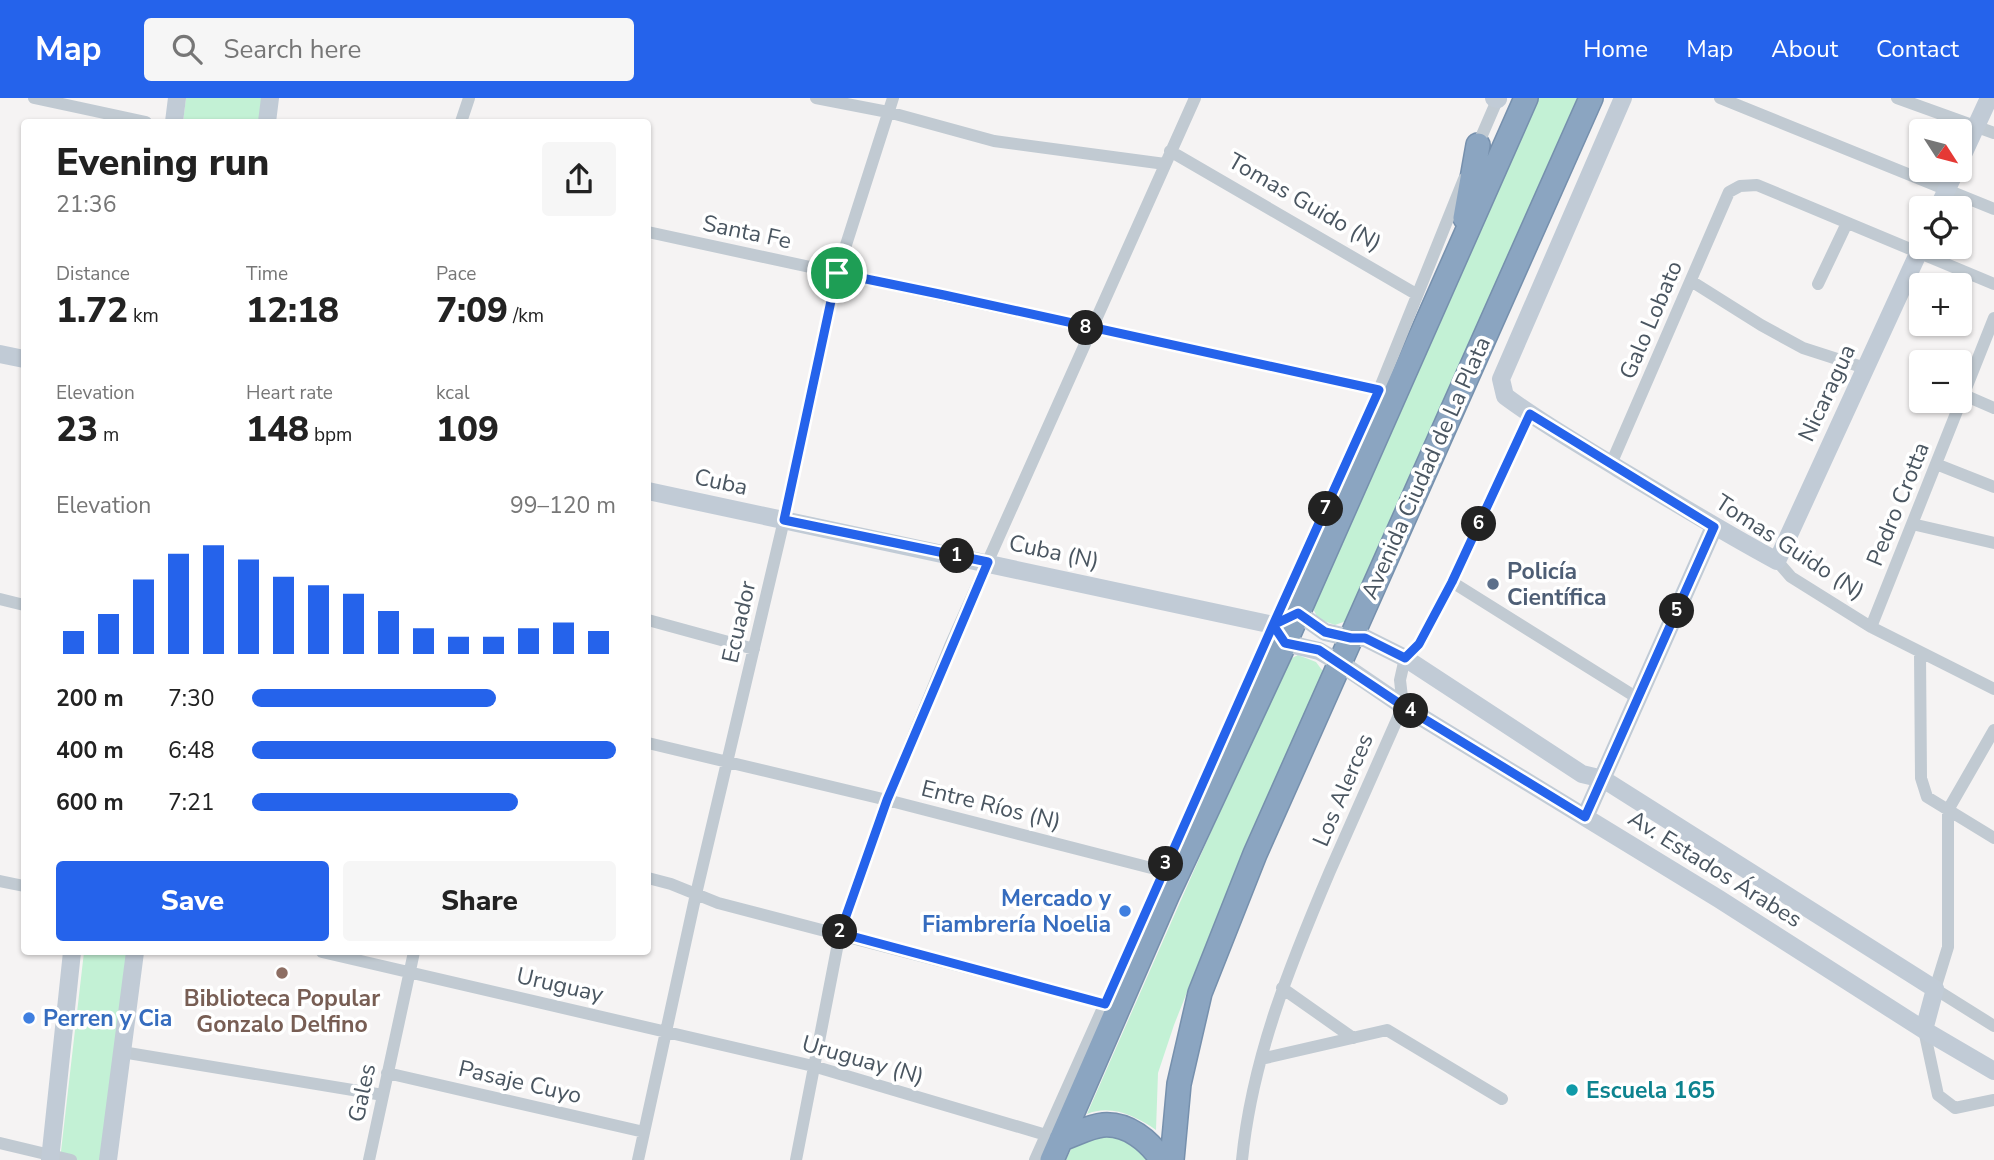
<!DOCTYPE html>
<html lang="en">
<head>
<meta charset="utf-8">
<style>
  body { margin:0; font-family:"Nunito Sans",sans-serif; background:#f6f6f6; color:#222; height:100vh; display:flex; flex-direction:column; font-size:26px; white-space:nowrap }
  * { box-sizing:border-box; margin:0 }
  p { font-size:23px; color:#767676 }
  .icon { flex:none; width:38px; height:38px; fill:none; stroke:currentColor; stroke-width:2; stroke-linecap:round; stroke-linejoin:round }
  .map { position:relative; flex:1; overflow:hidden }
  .details { position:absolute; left:21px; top:21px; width:630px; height:836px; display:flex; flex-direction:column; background:#fff; border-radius:7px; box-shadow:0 2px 5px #0004 }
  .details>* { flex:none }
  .needle { width:46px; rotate:126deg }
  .tools { position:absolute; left:1909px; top:21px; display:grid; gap:14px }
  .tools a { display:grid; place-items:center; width:63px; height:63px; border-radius:7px; background:#fff; box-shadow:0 2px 5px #0004; font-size:35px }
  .pin { position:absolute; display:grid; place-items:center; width:60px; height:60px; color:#fff; margin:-30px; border:4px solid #fff; border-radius:50%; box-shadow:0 2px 7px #0007 }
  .km { position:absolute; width:35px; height:35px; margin:-18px; border-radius:50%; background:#222; color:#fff; font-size:19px; line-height:35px; text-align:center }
  .round { display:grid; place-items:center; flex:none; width:74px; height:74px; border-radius:7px; background:#f6f6f6 }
  .headline { display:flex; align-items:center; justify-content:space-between; height:119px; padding:0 35px }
  h1 { font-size:38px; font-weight:800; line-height:52px }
  .metrics { display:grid; grid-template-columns:repeat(3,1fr); gap:10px; height:119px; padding:7px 35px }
  .metrics div { display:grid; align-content:center }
  .metrics b { font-size:35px; font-weight:800 }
  .metrics small { font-size:19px; font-weight:400 }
  .metrics p { font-size:19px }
  .chart { height:196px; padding:14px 35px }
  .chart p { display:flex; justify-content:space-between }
  .chart svg { width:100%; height:126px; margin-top:7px; stroke:#2563eb; stroke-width:6 }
  .primary-button { display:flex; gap:14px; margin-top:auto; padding:14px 35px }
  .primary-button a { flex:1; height:80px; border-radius:7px; background:#2563eb; color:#fff; font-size:28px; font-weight:800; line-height:80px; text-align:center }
  .primary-button a+a { background:#f6f6f6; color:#222 }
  ul { padding:0 35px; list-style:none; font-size:23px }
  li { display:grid; grid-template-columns:112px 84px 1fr; align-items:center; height:52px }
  li i { height:18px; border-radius:9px; background:#2563eb }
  header { display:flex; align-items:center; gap:42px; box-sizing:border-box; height:98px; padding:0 35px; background:#2563eb; color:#fff }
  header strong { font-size:33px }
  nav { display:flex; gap:38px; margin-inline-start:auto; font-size:24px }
  .search { width:490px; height:63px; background:#f6f6f6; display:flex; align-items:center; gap:18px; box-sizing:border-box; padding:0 24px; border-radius:7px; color:#767676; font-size:26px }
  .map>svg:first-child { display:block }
  .green { fill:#c3f1d5 }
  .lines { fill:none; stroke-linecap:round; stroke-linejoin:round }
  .highway-casing { stroke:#7690ad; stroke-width:26 }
  .street { stroke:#c1cad2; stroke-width:12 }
  .secondary { stroke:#c1cbd6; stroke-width:18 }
  .highway { stroke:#8ba5c1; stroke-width:23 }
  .route-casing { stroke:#fff; stroke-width:14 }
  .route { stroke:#2563eb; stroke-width:9 }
  .service-dot { fill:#5c6f8a; stroke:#fff; stroke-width:2.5 }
  .shop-dot { fill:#3f7fe0; stroke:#fff; stroke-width:2.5 }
  .education-dot { fill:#8d6e63; stroke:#fff; stroke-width:2.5 }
  .culture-dot { fill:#0f9aa8; stroke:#fff; stroke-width:2.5 }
  .labels { text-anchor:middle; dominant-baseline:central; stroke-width:7; stroke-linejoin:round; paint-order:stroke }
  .street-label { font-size:23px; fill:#4a5661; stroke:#fff }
  .service-label { font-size:23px; font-weight:bold; fill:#4e5e75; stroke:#fff; text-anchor:start }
  .shop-label { font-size:23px; font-weight:bold; fill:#366cbe; stroke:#fff; text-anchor:end }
  .education-label { font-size:23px; font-weight:bold; fill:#785e54; stroke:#fff }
  .culture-label { font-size:23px; font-weight:bold; fill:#0d838f; stroke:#fff; text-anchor:start }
</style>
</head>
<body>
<header>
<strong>Map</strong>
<div class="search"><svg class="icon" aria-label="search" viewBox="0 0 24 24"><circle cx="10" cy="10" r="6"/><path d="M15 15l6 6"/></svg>Search here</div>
<nav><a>Home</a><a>Map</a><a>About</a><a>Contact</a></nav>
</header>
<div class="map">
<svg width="1994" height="1062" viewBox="0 0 1994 1062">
  <rect width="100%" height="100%" fill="#f5f3f3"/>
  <path class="green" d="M 186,0 L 262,0 L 259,24 L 183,24 Z
    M 1533,0 L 1581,0 L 1349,522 L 1335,527 L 1318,521 L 1311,506 Z
    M 1298,557 L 1316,564 L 1325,576 L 1237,768 L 1174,927 L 1158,975 L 1156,1032 C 1136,1018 1111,1006 1087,1016 L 1286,563 Z
    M 84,854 L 129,854 L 100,1062 L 60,1062 Z
    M 1115,1034 L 1152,1062 L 1066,1062 L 1074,1045 Z"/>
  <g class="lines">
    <g class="highway-casing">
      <path id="highway" d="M 1465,120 L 1478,47
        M 1061,1041 C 1074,1037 1090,1028 1103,1027 C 1128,1025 1149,1043 1162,1062
        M 1052,1062 L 1167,798 L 1285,545 L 1526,0
        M 1172,1062 L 1179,986 L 1200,895 L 1255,756 L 1591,0"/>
    </g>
    <path class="street" d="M 34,0 L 146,24
      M 816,0 L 888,14 L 994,43 L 1165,66
      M 1720,0 L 1994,111
      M 1897,0 L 1994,35
      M 461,24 L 469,0
      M 1476,51 L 1498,0
      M 1170,53 L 1416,196
      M 648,134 L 1379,292
      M 1691,183 L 1761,227 L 1803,250 L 1865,270
      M 1818,186 L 1847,125
      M 1964,297 L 1994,310
      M 1611,366 L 1729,94 L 1740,88 L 1757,87 L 1994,186
      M 1936,366 L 1994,389
      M 1912,426 L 1994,445
      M 1777,463 L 1791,479 L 1871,529 L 1994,591
      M 1452,484 L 1639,601
      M 0,501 L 24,507
      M 648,522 L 754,551
      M 1871,529 L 1994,220
      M 1920,555 L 1921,680 L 1927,699 L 1994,740
      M 1994,632 L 1948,712 L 1948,849 L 1935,891 L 1994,928
      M 648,645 L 887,702 L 1163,773
      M 648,780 L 671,786 L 718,805 L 1105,906
      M 0,783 L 24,788
      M 322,854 L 813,968 L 1046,1037
      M 1282,890 L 1353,940
      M 1924,932 L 1938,997 L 1955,1010 L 1994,1002
      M 122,954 L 383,997
      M 1261,961 L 1387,932 L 1502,1001
      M 387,975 L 644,1034
      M 0,1045 L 71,1062
      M 369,1062 L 414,854
      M 638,1062 L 696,796 L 784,422 L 837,175 L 893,0
      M 796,1062 L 840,835 L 887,702 L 950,548 L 1195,0
      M 1035,1062 L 1379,292 L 1464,81
      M 1242,1062 C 1252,960 1290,867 1330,773 C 1354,718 1379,663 1403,608 L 1400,582 L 1405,560 L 1419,546 L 1452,484 L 1530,316"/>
    <path class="secondary" d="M 1494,0 L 1498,1
      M 1623,0 L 1501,281 L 1505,298 C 1541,325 1580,347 1619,371 C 1671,402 1723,434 1777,463 L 1922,147
      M 174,24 L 177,0
      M 267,24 L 270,0
      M 1960,63 L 1989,0
      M 1938,110 L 1956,72
      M 0,256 L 24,261
      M 648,393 L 1273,527
      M 1288,519 L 1298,515 L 1325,534 L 1351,540 L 1365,540 L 1405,560 L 1582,676 L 1603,681 L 1935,891 L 1924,932
      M 1273,527 L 1285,545 L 1319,553 L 1340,565 L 1403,608 L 1719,801 L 1924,932 L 1994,973
      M 1585,719 L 1714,429
      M 50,1062 L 72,854
      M 108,1062 L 135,854"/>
    <use href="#highway" class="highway"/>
  </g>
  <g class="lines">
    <g class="route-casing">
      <path id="route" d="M 837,175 L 784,422 L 988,464 L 887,702 L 840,835 L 1105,906 L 1273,527 L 1285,545 L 1319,552 L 1403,608 L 1585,719 L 1714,429 L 1530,316 L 1452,484 L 1419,546 L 1405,560 L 1365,540 L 1351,540 L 1325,534 L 1298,515 L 1273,527 L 1379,292 L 944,197 L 837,175"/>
    </g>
    <use href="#route" class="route"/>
  </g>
  <circle class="service-dot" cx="1493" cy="486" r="7"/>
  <g class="shop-dot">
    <circle cx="1125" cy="813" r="7"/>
    <circle cx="29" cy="920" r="7"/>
  </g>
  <circle class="education-dot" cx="282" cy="875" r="7"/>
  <circle class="culture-dot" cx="1572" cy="992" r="7"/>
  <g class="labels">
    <g class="street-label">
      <text transform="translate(1305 104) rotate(30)">Tomas Guido (N)</text>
      <text transform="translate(747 134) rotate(12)">Santa Fe</text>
      <text transform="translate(1651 222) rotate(-67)">Galo Lobato</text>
      <text transform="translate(1827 295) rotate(-65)">Nicaragua</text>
      <text transform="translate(1426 370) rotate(-66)">Avenida Ciudad de La Plata</text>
      <text transform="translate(721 384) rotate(12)">Cuba</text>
      <text transform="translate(1898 406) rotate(-68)">Pedro Crotta</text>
      <text transform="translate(1790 449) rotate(33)">Tomas Guido (N)</text>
      <text transform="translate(1054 454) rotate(12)">Cuba (N)</text>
      <text transform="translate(739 524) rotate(-77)">Ecuador</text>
      <text transform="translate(1343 692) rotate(-67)">Los Alerces</text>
      <text transform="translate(991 707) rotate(14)">Entre Ríos (N)</text>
      <text transform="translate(1715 771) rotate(32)">Av. Estados Árabes</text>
      <text transform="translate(560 887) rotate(13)">Uruguay</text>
      <text transform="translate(863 962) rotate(16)">Uruguay (N)</text>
      <text transform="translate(520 984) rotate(13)">Pasaje Cuyo</text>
      <text transform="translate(362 995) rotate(-78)">Gales</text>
    </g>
    <g class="service-label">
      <text x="1507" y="473">Policía<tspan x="1507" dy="26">Científica</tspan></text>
    </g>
    <g class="shop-label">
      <text x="1111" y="800">Mercado y<tspan x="1111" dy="26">Fiambrería Noelia</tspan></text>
      <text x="43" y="920" text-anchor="start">Perren y Cia</text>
    </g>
    <g class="education-label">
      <text x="282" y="900">Biblioteca Popular<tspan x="282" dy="26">Gonzalo Delfino</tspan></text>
    </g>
    <g class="culture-label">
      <text x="1586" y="992">Escuela 165</text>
    </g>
  </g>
</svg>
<div class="tools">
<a><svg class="needle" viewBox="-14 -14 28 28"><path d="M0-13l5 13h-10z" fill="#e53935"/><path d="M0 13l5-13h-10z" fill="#767676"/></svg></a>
<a><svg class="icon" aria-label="locate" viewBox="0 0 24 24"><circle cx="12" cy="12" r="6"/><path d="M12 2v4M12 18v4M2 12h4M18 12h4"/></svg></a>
<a>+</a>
<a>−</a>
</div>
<div class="pin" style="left:837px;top:175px;background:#1e9e55"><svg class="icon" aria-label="arrive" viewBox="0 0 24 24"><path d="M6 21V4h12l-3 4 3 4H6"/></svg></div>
<b class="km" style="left:957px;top:458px">1</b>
<b class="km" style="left:840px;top:834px">2</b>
<b class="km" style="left:1166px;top:766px">3</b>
<b class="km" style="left:1411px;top:613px">4</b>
<b class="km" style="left:1677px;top:513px">5</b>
<b class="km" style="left:1479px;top:426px">6</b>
<b class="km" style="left:1326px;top:411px">7</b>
<b class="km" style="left:1086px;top:230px">8</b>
<section class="details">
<div class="headline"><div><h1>Evening run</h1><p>21:36</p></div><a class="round"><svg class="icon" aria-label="share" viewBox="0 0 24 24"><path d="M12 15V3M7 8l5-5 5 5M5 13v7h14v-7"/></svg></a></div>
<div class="metrics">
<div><p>Distance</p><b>1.72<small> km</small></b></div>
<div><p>Time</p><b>12:18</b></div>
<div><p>Pace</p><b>7:09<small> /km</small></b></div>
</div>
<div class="metrics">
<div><p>Elevation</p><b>23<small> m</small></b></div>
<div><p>Heart rate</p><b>148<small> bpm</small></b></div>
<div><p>kcal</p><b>109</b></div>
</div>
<div class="chart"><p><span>Elevation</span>99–120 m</p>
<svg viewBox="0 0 160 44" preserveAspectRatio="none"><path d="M5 44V36M15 44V30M25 44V18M35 44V9M45 44V6M55 44V11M65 44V17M75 44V20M85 44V23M95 44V29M105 44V35M115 44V38M125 44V38M135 44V35M145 44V33M155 44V36"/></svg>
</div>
<ul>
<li><b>200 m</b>7:30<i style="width:67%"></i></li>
<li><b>400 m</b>6:48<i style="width:100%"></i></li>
<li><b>600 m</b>7:21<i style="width:73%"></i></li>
</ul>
<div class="primary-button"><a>Save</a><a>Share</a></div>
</section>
</div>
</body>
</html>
